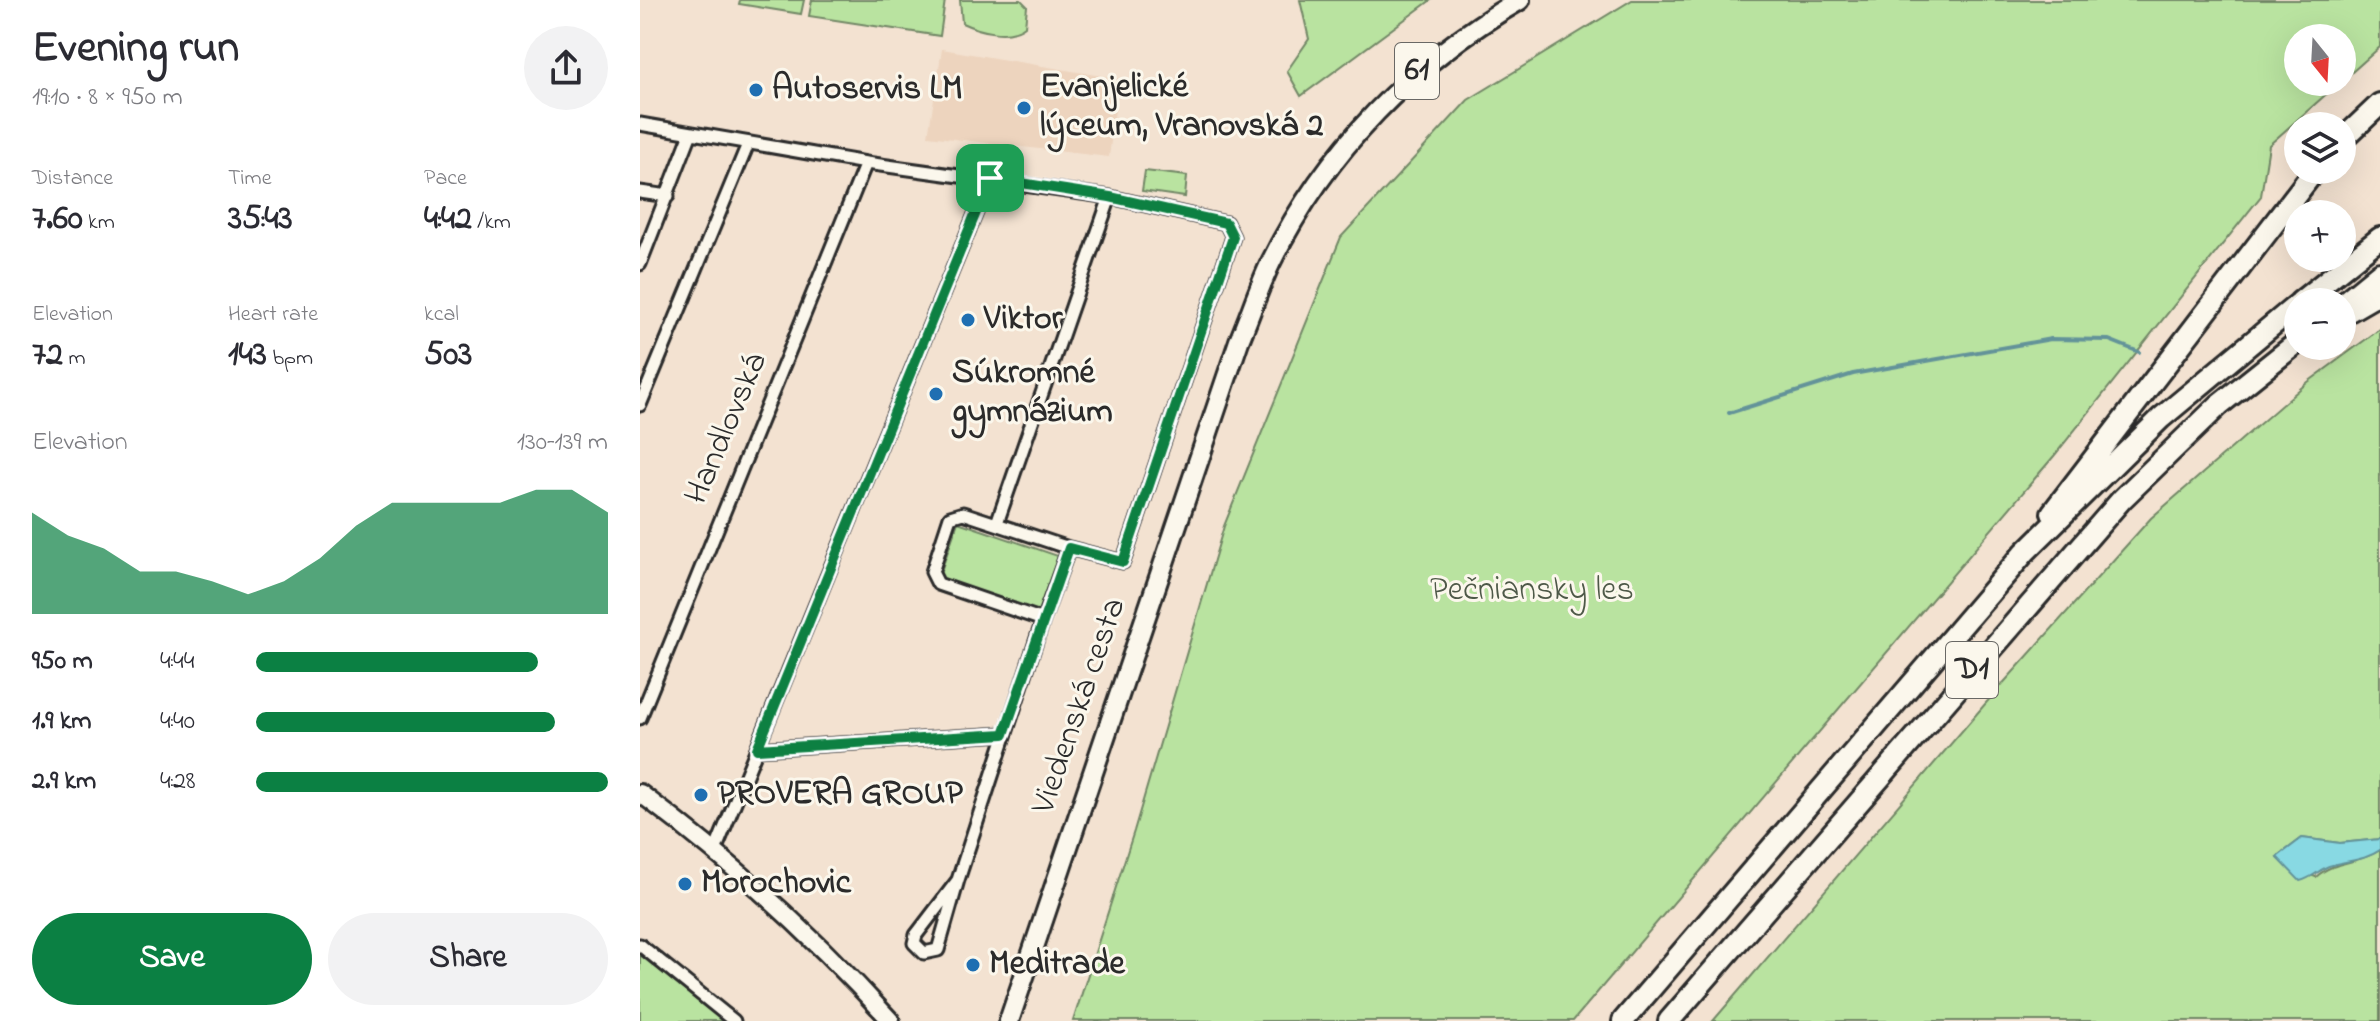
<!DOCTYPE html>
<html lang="en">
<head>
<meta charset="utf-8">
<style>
  body { margin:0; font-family:"Indie Flower",sans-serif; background:#f2f2f3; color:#2b2b33; height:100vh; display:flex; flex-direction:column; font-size:30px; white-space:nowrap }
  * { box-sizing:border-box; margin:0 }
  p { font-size:26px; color:#7c7c81 }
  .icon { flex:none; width:44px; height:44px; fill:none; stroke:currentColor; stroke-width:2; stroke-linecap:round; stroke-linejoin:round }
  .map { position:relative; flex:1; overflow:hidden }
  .side { display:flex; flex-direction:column; background:#fff; width:640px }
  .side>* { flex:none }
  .needle { width:52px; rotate:162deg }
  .controls { position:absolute; left:1644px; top:24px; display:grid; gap:16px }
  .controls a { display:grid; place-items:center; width:72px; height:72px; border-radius:50%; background:#fff; box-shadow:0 8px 32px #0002; font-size:40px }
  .pin { position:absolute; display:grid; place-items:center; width:68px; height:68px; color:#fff; margin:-34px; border-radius:16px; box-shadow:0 4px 12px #0006 }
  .round { display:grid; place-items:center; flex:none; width:84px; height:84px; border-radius:42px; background:#f2f2f3 }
  .overview { display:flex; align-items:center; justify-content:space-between; height:136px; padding:0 32px }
  h1 { font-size:44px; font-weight:800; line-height:60px }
  .stats { display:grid; grid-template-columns:repeat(3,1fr); gap:12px; height:136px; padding:8px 32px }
  .stats div { display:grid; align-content:center }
  .stats b { font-size:34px; font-weight:800 }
  .stats small { font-size:22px; font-weight:400 }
  .stats p { font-size:22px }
  .chart { height:224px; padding:16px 32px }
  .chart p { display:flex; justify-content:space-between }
  .chart svg { width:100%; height:144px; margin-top:8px; fill:#0b8043; opacity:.7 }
  .primary-button { display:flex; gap:16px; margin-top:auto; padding:16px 32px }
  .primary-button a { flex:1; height:92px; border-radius:48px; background:#0b8043; color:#fff; font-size:32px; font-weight:800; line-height:92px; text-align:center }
  .primary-button a+a { background:#f2f2f3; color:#2b2b33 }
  ul { padding:0 32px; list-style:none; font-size:26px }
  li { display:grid; grid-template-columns:128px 96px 1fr; align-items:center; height:60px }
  li i { height:20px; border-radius:10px; background:#0b8043 }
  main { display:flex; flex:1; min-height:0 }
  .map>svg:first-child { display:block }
  .built { fill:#edd4be }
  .green { fill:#b9e3a0; stroke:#728766; stroke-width:2 }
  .water { fill:#88d9e3; stroke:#639399; stroke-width:2 }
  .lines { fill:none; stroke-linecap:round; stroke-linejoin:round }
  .stream { stroke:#639399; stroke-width:4 }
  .street-casing { stroke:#2b2b2b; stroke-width:17 }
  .secondary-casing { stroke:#2b2b2b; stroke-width:22 }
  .primary-casing { stroke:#2b2b2b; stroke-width:24 }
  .highway-casing { stroke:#2b2b2b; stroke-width:26 }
  .street { stroke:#fbf7ec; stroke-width:11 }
  .secondary { stroke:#fbf7ec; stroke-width:16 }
  .primary { stroke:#fbf7ec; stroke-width:18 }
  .highway { stroke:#fbf7ec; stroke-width:20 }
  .route-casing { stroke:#fff; stroke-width:16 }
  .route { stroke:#0b8043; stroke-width:10 }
  .poi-dot { fill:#1f6fb2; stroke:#fbf7ec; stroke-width:3 }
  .labels { text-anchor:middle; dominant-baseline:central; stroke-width:6; stroke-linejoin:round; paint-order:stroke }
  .shield { fill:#fbf7ec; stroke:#696865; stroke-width:2 }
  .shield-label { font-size:32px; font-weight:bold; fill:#2b2b2b }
  .poi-label { font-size:34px; font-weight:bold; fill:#2b2b2b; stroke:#fbf7ec; text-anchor:start }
  .street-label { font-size:34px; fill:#2b2b2b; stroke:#fbf7ec }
  .park-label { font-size:34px; fill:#4e5948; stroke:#fbf7ec }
</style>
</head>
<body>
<main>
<section class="side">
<div class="overview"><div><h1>Evening run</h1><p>19:10 · 8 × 950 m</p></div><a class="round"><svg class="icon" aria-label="share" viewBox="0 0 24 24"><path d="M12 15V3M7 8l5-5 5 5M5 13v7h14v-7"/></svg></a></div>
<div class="stats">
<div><p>Distance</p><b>7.60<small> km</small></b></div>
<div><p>Time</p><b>35:43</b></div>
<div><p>Pace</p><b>4:42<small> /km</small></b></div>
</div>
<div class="stats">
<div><p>Elevation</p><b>72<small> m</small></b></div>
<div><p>Heart rate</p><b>143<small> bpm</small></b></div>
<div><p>kcal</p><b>503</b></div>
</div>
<div class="chart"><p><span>Elevation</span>130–139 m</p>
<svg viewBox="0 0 160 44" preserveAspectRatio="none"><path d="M0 44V13L10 20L20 24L30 31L40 31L50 34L60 38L70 34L80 27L90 17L100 10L110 10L120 10L130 10L140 6L150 6L160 13V44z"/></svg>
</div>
<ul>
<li><b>950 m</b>4:44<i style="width:80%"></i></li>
<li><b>1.9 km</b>4:40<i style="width:85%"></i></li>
<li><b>2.9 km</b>4:28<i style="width:100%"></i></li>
</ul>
<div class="primary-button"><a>Save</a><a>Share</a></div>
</section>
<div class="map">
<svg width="1740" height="1021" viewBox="0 0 1740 1021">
  <rect width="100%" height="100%" fill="#f3e2d1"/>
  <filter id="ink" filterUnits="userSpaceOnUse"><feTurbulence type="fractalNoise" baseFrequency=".0125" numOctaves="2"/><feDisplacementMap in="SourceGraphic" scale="16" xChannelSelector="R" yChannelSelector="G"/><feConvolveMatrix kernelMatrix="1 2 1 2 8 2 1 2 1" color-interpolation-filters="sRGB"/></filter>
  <g filter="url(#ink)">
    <path class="built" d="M 302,49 L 479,79 L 469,157 L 288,136 Z"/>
    <path class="green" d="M 100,0 L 164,0 L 161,14 L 99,4 Z
      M 172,0 L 305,0 L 300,36 L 169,16 Z
      M 320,0 L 381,0 L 387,6 L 385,26 C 369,39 339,31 322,23 Z
      M 660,0 L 791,0 L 661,96 L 647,71 L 669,39 Z
      M 992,0 L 1740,0 L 1740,47 L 1702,81 L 1702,38 L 1658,38 L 1658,82 L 1700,82 L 1629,145 L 1621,196 L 1414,456 L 933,1021 L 433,1021 L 494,831 L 584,526 L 701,237 L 828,100 Z
      M 505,171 L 547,176 L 545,197 L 502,191 Z
      M 1740,329 L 1740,839 L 1700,843 L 1662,838 L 1637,857 L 1649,867 L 1676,877 C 1694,860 1720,864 1740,850 L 1740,1021 L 1073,1021 L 1358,689 L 1511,518 L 1668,382 Z
      M 318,522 L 418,556 L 398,612 L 299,577 Z
      M 0,955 L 81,1019 L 81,1021 L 0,1021 Z"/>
    <path class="water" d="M 1662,838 L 1700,843 L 1740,839 L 1740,850 C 1724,861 1708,860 1689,866 C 1679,870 1672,878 1660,881 L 1637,857 Z"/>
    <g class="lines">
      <path class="stream" d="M 1089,413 L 1213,374 L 1411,339 L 1469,340 L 1499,352"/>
      <g class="street-casing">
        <path id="street" d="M 0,124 L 226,163 L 470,197 L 586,223 L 593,237 L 483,562 L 429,548
          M 0,192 L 28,196
          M 0,264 L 51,133
          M 0,405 L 108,144
          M 323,513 L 429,548 L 403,620 L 298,584 L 292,572 L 310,517 Z
          M 357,523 L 470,197
          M 0,718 L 226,163
          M 117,749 L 364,734
          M 75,851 L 350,178
          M 318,880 L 276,935 L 274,943 L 284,953 L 298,950 L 318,880 L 403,620
          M 0,945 L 94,1021"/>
      </g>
      <g class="secondary-casing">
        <path id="secondary" d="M 0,793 C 91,861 175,937 251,1021"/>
      </g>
      <g class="primary-casing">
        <path id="primary" d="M 369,1021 L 599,341 C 610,315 619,287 631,262 C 686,150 773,62 880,0"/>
      </g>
      <g class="highway-casing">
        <path id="highway" d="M 1702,140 L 1740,104
          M 1660,302 L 1740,238
          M 1702,304 L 1740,273
          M 1702,315 L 1740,293
          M 1412,513 L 1675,170
          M 983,1021 L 1385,552 L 1521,418 L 1658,304
          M 1029,1021 L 1482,499 L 1579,405 L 1658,342"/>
      </g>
      <use href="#street" class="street"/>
      <use href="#secondary" class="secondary"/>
      <use href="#primary" class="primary"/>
      <use href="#highway" class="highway"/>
    </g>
  </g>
  <g class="lines" filter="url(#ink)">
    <g class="route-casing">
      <path id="route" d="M 350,178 L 470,197 L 586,223 L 593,237 L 483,562 L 429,548 L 364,734 L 117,749 Z"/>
    </g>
    <use href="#route" class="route"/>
  </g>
  <g class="poi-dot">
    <circle cx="116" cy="90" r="8"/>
    <circle cx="384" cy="108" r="8"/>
    <circle cx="328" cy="320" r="8"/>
    <circle cx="296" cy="394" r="8"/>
    <circle cx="61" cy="795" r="8"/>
    <circle cx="45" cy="884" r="8"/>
    <circle cx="333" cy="965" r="8"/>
  </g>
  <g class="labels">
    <g class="shield">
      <rect x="755" y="43" width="44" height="56" rx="6"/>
      <rect x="1306" y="642" width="52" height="56" rx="6"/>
    </g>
    <g class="shield-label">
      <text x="777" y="71">61</text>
      <text x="1332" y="670">D1</text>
    </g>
    <g class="poi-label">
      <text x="400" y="88">Evanjelické<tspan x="400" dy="39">lýceum, Vranovská 2</tspan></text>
      <text x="132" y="90">Autoservis LM</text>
      <text x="344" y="320">Viktor</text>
      <text x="312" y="374">Súkromné<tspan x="312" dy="39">gymnázium</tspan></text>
      <text x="77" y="795">PROVERA GROUP</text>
      <text x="61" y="884">Morochovic</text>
      <text x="349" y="965">Meditrade</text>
    </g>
    <g class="street-label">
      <text transform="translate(87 429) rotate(-67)">Handlovská</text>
      <text transform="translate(440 706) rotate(-71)">Viedenská cesta</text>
    </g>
    <g class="park-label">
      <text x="892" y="591">Pečniansky les</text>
    </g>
  </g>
</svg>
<div class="controls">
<a><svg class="needle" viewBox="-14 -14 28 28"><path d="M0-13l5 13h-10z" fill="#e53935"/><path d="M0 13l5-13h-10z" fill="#7c7c81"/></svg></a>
<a><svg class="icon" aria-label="layers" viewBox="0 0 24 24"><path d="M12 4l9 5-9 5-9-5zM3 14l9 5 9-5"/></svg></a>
<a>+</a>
<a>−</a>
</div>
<div class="pin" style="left:350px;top:178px;background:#1e9e55"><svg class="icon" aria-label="arrive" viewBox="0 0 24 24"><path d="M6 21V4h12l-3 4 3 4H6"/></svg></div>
</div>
</main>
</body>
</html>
